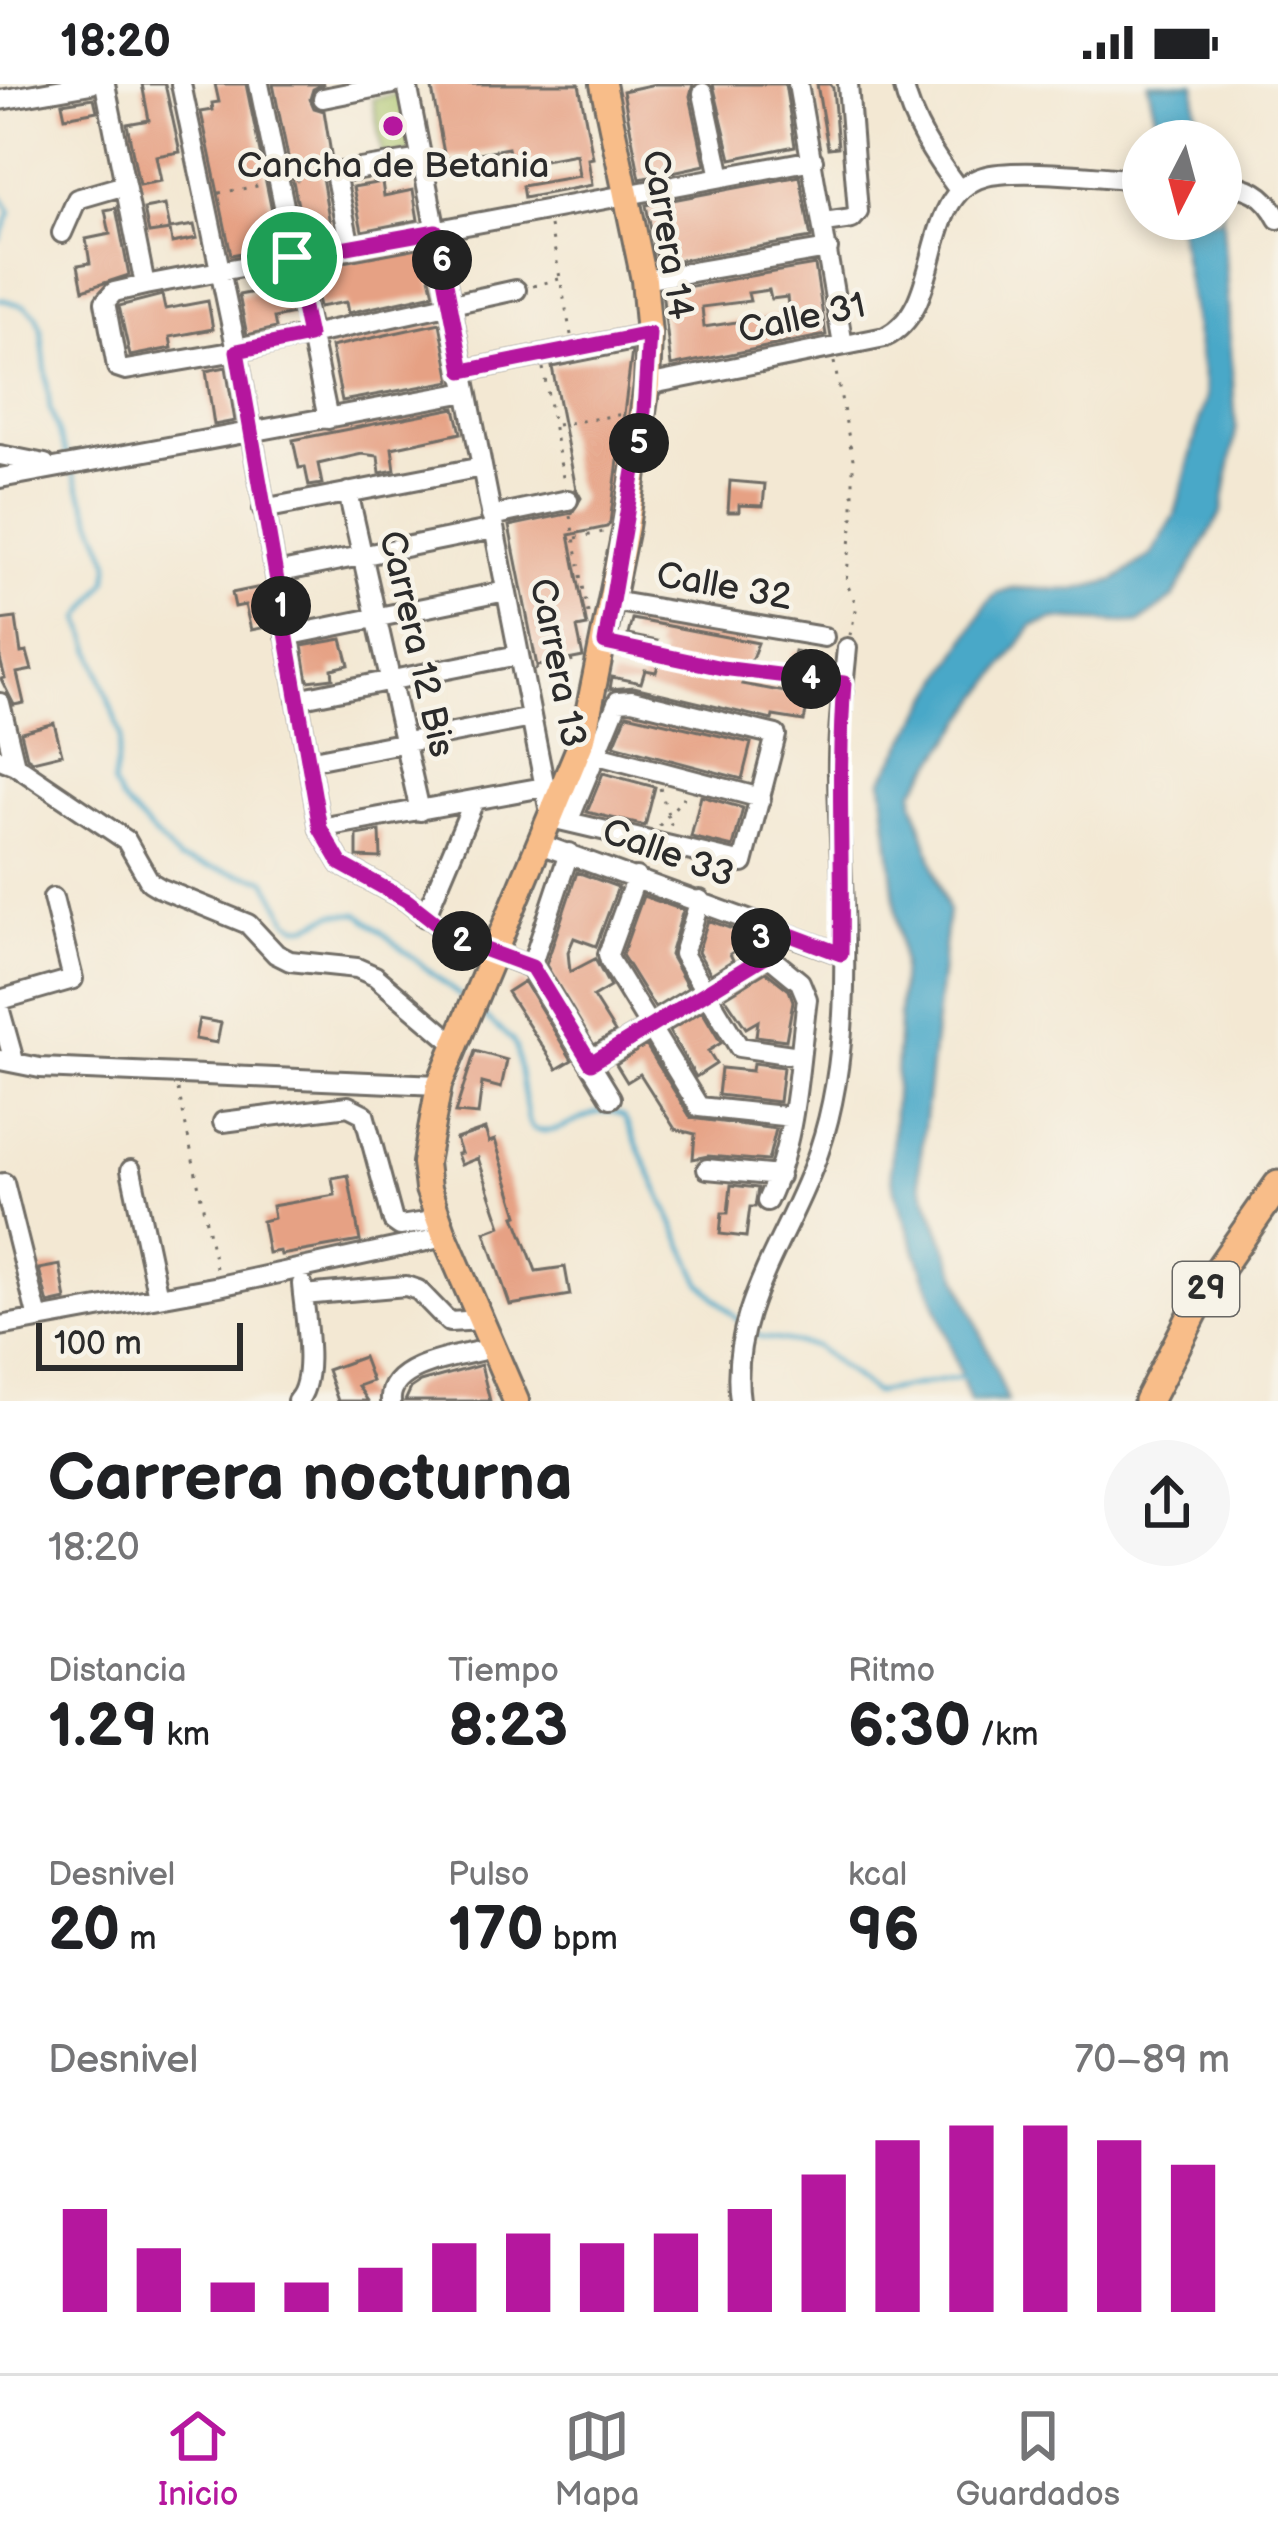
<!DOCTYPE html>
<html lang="es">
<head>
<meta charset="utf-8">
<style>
  body { margin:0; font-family:"Balsamiq Sans",sans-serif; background:#f6f6f6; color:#202124; height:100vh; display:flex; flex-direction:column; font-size:45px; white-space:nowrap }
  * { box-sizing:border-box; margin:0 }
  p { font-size:39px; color:#757577 }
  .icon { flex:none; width:66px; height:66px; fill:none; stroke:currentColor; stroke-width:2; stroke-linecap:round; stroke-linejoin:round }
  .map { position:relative; height:1317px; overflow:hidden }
  .details { display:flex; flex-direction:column; background:#fff; flex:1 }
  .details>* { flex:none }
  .needle { width:78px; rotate:186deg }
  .tools { position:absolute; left:1122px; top:36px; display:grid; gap:24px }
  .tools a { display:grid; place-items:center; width:120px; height:120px; border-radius:50%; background:#fff; box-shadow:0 6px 18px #0003; font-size:60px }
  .scale { position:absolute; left:36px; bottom:30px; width:207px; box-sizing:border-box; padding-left:12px; border:6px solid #2b2b2b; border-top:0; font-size:33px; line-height:42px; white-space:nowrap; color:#2b2b2b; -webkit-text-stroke:9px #f7f3e8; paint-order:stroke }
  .pin { position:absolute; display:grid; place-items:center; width:102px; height:102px; color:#fff; margin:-51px; border:6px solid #fff; border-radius:50%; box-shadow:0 3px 12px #0007 }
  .km { position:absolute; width:60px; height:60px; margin:-30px; border-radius:50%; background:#222; color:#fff; font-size:33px; line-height:60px; text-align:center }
  .round { display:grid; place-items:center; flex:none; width:126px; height:126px; border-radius:63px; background:#f6f6f6 }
  .summary { display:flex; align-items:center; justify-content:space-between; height:204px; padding:0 48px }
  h1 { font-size:66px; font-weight:800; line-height:90px }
  .stats { display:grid; grid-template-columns:repeat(3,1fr); gap:18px; height:204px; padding:12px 48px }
  .stats div { display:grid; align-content:center }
  .stats b { font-size:60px; font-weight:800 }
  .stats small { font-size:33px; font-weight:400 }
  .stats p { font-size:33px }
  .chart { height:336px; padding:24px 48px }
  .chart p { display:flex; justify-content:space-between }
  .chart svg { width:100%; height:216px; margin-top:12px; stroke:#b5179e; stroke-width:6 }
  .status { display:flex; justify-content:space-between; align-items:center; height:84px; padding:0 60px; background:#fff; direction:ltr }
  .status svg { height:33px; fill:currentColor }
  .dock { display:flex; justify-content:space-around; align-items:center; height:168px; border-top:3px solid #e0e0e0; background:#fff; font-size:33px; color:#757577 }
  .dock a { display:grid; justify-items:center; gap:6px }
  .dock .selected { color:#b5179e }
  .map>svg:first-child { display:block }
  .green { fill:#abc46a; stroke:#6b784a; stroke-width:3 }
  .water { fill:#49a8c8; stroke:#3a6a7a; stroke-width:3 }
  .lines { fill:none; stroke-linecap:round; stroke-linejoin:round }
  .stream { stroke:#49a8c8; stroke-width:4.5 }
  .building { fill:#e6a184; fill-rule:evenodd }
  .minor-casing { stroke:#716d66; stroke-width:24 }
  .major-casing { stroke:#716d66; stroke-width:30 }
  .highway-casing { stroke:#716d66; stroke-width:33 }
  .path { stroke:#716d66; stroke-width:3; stroke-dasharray:3 9; stroke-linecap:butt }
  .minor { stroke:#fff; stroke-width:18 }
  .major { stroke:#f8bd89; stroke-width:24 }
  .highway { stroke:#f8bd89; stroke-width:27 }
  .route-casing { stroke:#fff; stroke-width:24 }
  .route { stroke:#b5179e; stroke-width:15 }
  .poi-dot { fill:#b5179e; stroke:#f7f3e8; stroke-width:4.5 }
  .labels { text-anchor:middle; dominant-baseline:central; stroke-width:9; stroke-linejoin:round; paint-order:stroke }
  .shield { fill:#f7f3e8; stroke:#686764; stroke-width:3 }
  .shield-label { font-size:33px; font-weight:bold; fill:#2b2b2b }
  .poi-label { font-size:36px; fill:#2b2b2b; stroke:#f7f3e8 }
  .street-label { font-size:36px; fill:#2b2b2b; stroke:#f7f3e8 }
</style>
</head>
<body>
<div class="status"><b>18:20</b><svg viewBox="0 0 49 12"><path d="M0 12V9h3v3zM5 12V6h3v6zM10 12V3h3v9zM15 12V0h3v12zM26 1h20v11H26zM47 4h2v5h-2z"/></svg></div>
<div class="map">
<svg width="1278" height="1317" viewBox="0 0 1278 1317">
  <rect width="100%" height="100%" fill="#f7f3e8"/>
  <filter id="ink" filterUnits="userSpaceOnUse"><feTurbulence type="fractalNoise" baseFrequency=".00833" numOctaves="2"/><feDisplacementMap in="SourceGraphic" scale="24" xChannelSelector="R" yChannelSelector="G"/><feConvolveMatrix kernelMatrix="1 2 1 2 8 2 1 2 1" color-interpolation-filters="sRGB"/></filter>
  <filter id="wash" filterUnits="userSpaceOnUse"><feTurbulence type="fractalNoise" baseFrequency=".004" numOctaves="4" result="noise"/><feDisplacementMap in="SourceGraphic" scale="48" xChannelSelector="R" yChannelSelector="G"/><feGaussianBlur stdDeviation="2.7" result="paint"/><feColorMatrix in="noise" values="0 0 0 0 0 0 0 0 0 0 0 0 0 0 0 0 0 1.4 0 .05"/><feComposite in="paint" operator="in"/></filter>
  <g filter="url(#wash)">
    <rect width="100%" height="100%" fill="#f3e8d3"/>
    <path class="green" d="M 403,9 L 413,68 L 383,75 L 373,15 Z"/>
    <path class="water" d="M 1148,0 L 1195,0 L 1196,25 L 1205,57 L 1161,57 Z
      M 1221,109 L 1236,346 L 1222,427 L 1173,514 L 1139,539 L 1053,535 L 1032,542 L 914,706 L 914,718 L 948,827 L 919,1088 L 921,1100 L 1008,1317 L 970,1317 L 894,1106 L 891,1086 L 902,879 L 882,696 L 987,519 L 997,509 L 1012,504 L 1073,506 L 1115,496 L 1151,471 L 1175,431 L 1206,313 L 1177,135 L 1221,135 Z"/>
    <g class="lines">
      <path class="stream" d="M 0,111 L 11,128 L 0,155
        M 0,215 L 25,222 L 36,231 L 41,244 L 50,325 L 69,378
        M 73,389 L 110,478 L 107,497 L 81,534 L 121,652 L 113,700 L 122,718 L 179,776 L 266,796 L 288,836 L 297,842 L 308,842 L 334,830 L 359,830 L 465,916
        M 478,927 L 512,956 L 516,964 L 528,1036 L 533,1045 C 566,1057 591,1014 624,1032 L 701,1199 L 742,1240
        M 750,1247 L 761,1253 L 815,1262 L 874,1309 L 963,1293"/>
    </g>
    <g id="blocks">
      <path class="building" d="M 142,0 L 165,0 L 180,68 L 156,72 L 161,97 L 139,101 L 127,40 L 149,36 Z
        M 215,0 L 246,0 L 279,162 L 231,171 L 201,28 L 213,26 L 212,19 L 219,18 Z
        M 273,0 L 324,0 L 313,5 L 310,15 L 314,24 L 324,27 L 332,76 L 321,87 L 332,152 L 318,155 L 313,128 L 300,131 Z
        M 431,0 L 579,0 L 593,74 L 588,75 L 592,101 L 524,114 L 522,102 L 579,92 L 576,70 L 512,82 L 508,64 L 445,75 Z
        M 655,0 L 693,0 L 690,12 L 705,81 L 640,95 L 623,7 Z
        M 713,0 L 785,0 L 795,62 L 731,75 Z
        M 817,0 L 830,0 L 833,4 L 838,63 L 828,64 Z
        M 94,14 L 97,27 L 65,33 L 62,19 Z
        M 800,92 L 811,154 L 658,180 L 646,121 Z
        M 382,98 L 384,112 L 413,106 L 418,136 L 362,147 L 353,103 Z
        M 165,121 L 170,145 L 194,141 L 197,154 L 172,159 L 170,146 L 149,149 L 144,125 Z
        M 116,124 L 129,191 L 83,206 L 78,181 L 90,179 L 86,155 L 110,150 L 105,126 Z
        M 423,163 L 434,210 L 348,229 L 346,218 L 319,223 L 311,184 Z
        M 815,181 L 826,251 L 671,282 L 662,207 ZM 769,206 L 771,215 L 787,213 L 789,230 L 704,243 L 702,223 L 750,217 L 748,209 Z
        M 284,189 L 293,230 L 274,234 L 276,244 L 247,251 L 239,211 L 260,207 L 257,194 Z
        M 162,211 L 165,225 L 208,217 L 213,245 L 170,253 L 172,264 L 130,272 L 119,222 Z
        M 440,239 L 451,297 L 342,317 L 331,263 Z
        M 632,267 L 610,439 L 607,443 L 569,451 L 587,542 L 577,544 L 583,573 L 537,582 L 509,442 L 572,429 L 581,414 L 576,405 L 552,283 Z
        M 226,283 L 235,337 L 214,341 L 206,287 Z
        M 455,324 L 461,349 L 392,364 L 395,386 L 380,389 L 378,372 L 362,370 L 318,380 L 322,400 L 309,402 L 305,383 L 299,384 L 293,356 Z
        M 730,397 L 765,400 L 763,422 L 739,421 L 739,428 L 728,428 Z
        M 261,503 L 271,542 L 251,546 L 245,521 L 235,523 L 232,509 Z
        M 16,534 L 21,569 L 27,568 L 32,586 L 17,589 L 24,619 L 14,621 L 1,595 L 5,594 L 0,575 L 0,536 Z
        M 632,535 L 758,559 L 742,600 L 785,608 L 794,567 L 818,571 L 804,637 L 773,632 L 772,636 L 634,603 L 610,605 L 612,593 L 641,599 L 645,586 L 656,588 L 662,568 L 655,566 L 657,557 L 628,551 Z
        M 342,555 L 349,581 L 332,585 L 333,594 L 308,597 L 302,562 Z
        M 627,630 L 751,659 L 742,695 L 614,661 Z
        M 54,639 L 62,670 L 33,677 L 27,673 L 21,648 Z
        M 603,689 L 655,703 L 645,742 L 587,728 Z
        M 701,712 L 743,724 L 733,763 L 691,753 Z
        M 380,747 L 381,774 L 357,773 L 357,751 Z
        M 577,788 L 618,803 L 596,862 L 574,854 L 568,868 L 570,888 L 595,875 L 610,903 L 593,913 L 615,948 L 594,961 L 546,881 Z
        M 643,812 L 683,826 L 670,871 L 688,904 L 655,924 L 622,871 Z
        M 708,836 L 746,850 L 749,858 L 730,870 L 733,876 L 711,890 L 698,868 Z
        M 766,888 L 789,906 L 793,917 L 786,956 L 756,952 L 758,937 L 746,944 L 725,913 Z
        M 524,897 L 572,976 L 557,985 L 507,908 Z
        M 702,927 L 721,959 L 708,967 L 716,980 L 696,993 L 669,947 Z
        M 199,935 L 221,939 L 217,959 L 195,955 Z
        M 646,961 L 691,1034 L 776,1045 L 768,1077 L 708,1072 L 693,1075 L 695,1050 L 675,1045 L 640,990 L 627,998 L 616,980 Z
        M 475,967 L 507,976 L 501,1004 L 482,999 L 478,1031 L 455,1029 Z
        M 753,979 L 783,983 L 779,1018 L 718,1011 L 721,984 L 752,987 Z
        M 485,1045 L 489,1058 L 495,1056 L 518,1131 L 515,1132 L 536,1187 L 565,1183 L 570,1211 L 510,1221 L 485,1148 L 501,1142 L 478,1074 L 461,1081 L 457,1070 L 461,1069 L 456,1055 Z
        M 348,1091 L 360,1157 L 281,1171 L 280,1167 L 268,1169 L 262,1137 L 274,1134 L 272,1122 L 335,1111 L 332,1094 Z
        M 731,1101 L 758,1104 L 755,1123 L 750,1123 L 746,1153 L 720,1150 L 722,1129 L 728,1129 Z
        M 60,1181 L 66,1216 L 48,1220 L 39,1185 Z
        M 363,1273 L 372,1297 L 358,1302 L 368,1317 L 338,1317 L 327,1286 Z
        M 481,1281 L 490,1317 L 405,1317 L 411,1304 L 420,1298 Z"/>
    </g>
  </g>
  <g filter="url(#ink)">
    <use href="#blocks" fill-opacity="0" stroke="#716d66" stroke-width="3"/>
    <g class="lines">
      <g class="minor-casing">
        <path id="minor" d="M 105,0 L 145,201
          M 181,0 L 237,267 L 320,744 L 341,780 L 406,816 L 456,855 L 531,883 L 611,1014
          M 259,0 L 328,335
          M 407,0 L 551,734 L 743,779 L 776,651 L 632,616 L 618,617 L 568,738
          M 798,0 L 843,261
          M 903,0 C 912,40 935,74 959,106
          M 703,9 L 721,93
          M 323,14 L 393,0
          M 0,16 L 91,0
          M 1221,99 C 1249,103 1265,109 1278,135
          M 824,139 L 852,135 L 858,128 L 848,0
          M 62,149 L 77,115 L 125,101
          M 350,163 L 335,89 L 422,75
          M 644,196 L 828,165
          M 516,206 L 237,267 L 126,286 L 117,283 L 105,218 L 114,208 L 145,201 L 813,76
          M 463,287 L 649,250
          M 647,301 L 885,253 C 946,224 918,112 983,93 C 1016,83 1105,94 1143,96
          M 0,371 L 45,380
          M 0,394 L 467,308
          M 348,408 L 420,727
          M 263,425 L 482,383
          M 491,432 L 568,416
          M 276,489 L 494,445
          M 612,517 L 824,553
          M 286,552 L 506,507
          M 297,615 L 518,571
          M 0,619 L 15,681
          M 594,670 L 761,714
          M 0,675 L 15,681 L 126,756 L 150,798 L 160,804 L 248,840 L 276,870 L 290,877 L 357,884 L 375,892 L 454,959
          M 308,677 L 531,634
          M 320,744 L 544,703
          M 540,760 L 841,870
          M 636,793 L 608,870 L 610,877 L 699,1023 L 792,1033
          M 700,816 L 683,870 L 739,963 L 799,972
          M 425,833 L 474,717
          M 756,838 L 767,871 L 800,898 L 807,915 C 798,982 797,1055 767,1117
          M 531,883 L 569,769
          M 0,916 L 73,895 L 53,814
          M 0,927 L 14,977
          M 0,976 L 40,984 L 439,1001
          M 591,979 L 767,871
          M 223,1038 L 348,1022 L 364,1030 L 393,1137 L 400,1142 L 439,1136
          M 707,1085 L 779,1092
          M 131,1086 L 158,1213
          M 4,1099 L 38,1235
          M 303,1211 L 406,1202 L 418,1206 L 449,1238 L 482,1236
          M 0,1242 L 219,1202 L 445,1153
          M 297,1317 C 318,1296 304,1229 302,1200
          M 391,1317 C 388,1279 463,1272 493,1264
          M 740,1317 C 727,1227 792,1149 819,1067 C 859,949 840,814 838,693 C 837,650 843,607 847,564"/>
      </g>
      <g class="major-casing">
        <path id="major" d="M 516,1317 L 445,1153 L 428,1105 L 425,1079 L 439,1001 L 583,654 L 626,443 L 647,301 L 649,250 L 644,196 L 603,0"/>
      </g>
      <g class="highway-casing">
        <path id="highway" d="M 1148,1317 L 1206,1204 L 1278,1101"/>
      </g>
      <path class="path" d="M 296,96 L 322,92
        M 219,109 L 263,101
        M 550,142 L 571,251
        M 533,202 L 559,195
        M 834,278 L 853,375 L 853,434 L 846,498 L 857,522 L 850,551
        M 543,284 L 564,399
        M 557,341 L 624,330
        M 570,432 L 588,529
        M 576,454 L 608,447
        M 621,562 L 722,583 L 830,597
        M 535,585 L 579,576
        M 660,704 L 673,747
        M 659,742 L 684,713
        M 178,1005 L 217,1189"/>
      <use href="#minor" class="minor"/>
      <use href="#major" class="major"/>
      <use href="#highway" class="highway"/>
    </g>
  </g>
  <g class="lines" filter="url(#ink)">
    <g class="route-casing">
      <path id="route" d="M 436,147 L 463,287 L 649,250 L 644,327 L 605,559 L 722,584 L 844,599 C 837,690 843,779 841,870 L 756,838 L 767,871 L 591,979 L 532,883 L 456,855 L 406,816 L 341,780 L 320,744 L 237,267 L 309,252 L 292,173 Z"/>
    </g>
    <use href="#route" class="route"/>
  </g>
  <circle class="poi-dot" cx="393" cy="42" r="12"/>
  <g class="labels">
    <rect class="shield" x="1173" y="1178" width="66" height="54" rx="9"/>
    <g class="shield-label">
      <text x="1206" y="1205">29</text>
    </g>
    <g class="poi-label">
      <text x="393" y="82">Cancha de Betania</text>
    </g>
    <g class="street-label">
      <text transform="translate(667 151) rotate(81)">Carrera 14</text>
      <text transform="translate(802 235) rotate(-12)">Calle 31</text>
      <text transform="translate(724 503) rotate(10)">Calle 32</text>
      <text transform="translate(416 560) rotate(77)">Carrera 12 Bis</text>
      <text transform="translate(557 579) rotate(79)">Carrera 13</text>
      <text transform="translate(668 770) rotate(20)">Calle 33</text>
    </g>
  </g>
</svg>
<div class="tools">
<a><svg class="needle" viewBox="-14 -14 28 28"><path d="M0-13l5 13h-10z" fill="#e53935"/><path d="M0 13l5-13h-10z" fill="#757577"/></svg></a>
</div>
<div class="scale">100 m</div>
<div class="pin" style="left:292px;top:173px;background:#1e9e55"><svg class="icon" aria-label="arrive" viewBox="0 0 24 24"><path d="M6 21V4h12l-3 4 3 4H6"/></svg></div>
<b class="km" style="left:281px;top:522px">1</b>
<b class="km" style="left:462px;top:857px">2</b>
<b class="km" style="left:761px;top:854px">3</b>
<b class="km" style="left:811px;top:595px">4</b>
<b class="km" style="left:639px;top:359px">5</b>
<b class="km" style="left:442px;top:176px">6</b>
</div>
<section class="details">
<div class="summary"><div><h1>Carrera nocturna</h1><p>18:20</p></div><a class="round"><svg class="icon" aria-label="share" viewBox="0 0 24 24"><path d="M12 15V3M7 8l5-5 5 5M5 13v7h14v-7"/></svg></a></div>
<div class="stats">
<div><p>Distancia</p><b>1.29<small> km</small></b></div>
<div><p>Tiempo</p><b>8:23</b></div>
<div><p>Ritmo</p><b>6:30<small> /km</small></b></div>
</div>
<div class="stats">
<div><p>Desnivel</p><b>20<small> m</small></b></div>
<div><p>Pulso</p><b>170<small> bpm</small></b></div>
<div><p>kcal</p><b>96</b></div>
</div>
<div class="chart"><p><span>Desnivel</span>70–89 m</p>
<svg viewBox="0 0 160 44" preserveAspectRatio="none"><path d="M5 44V23M15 44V31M25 44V38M35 44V38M45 44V35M55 44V30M65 44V28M75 44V30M85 44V28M95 44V23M105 44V16M115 44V9M125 44V6M135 44V6M145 44V9M155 44V14"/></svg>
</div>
</section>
<nav class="dock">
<a class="selected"><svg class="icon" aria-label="home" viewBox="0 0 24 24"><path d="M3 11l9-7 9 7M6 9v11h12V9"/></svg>Inicio</a>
<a><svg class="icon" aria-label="map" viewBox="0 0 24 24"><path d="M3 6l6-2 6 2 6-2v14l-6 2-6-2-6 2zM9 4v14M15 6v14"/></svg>Mapa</a>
<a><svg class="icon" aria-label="saved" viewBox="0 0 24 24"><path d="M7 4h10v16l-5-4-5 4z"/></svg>Guardados</a>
</nav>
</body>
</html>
